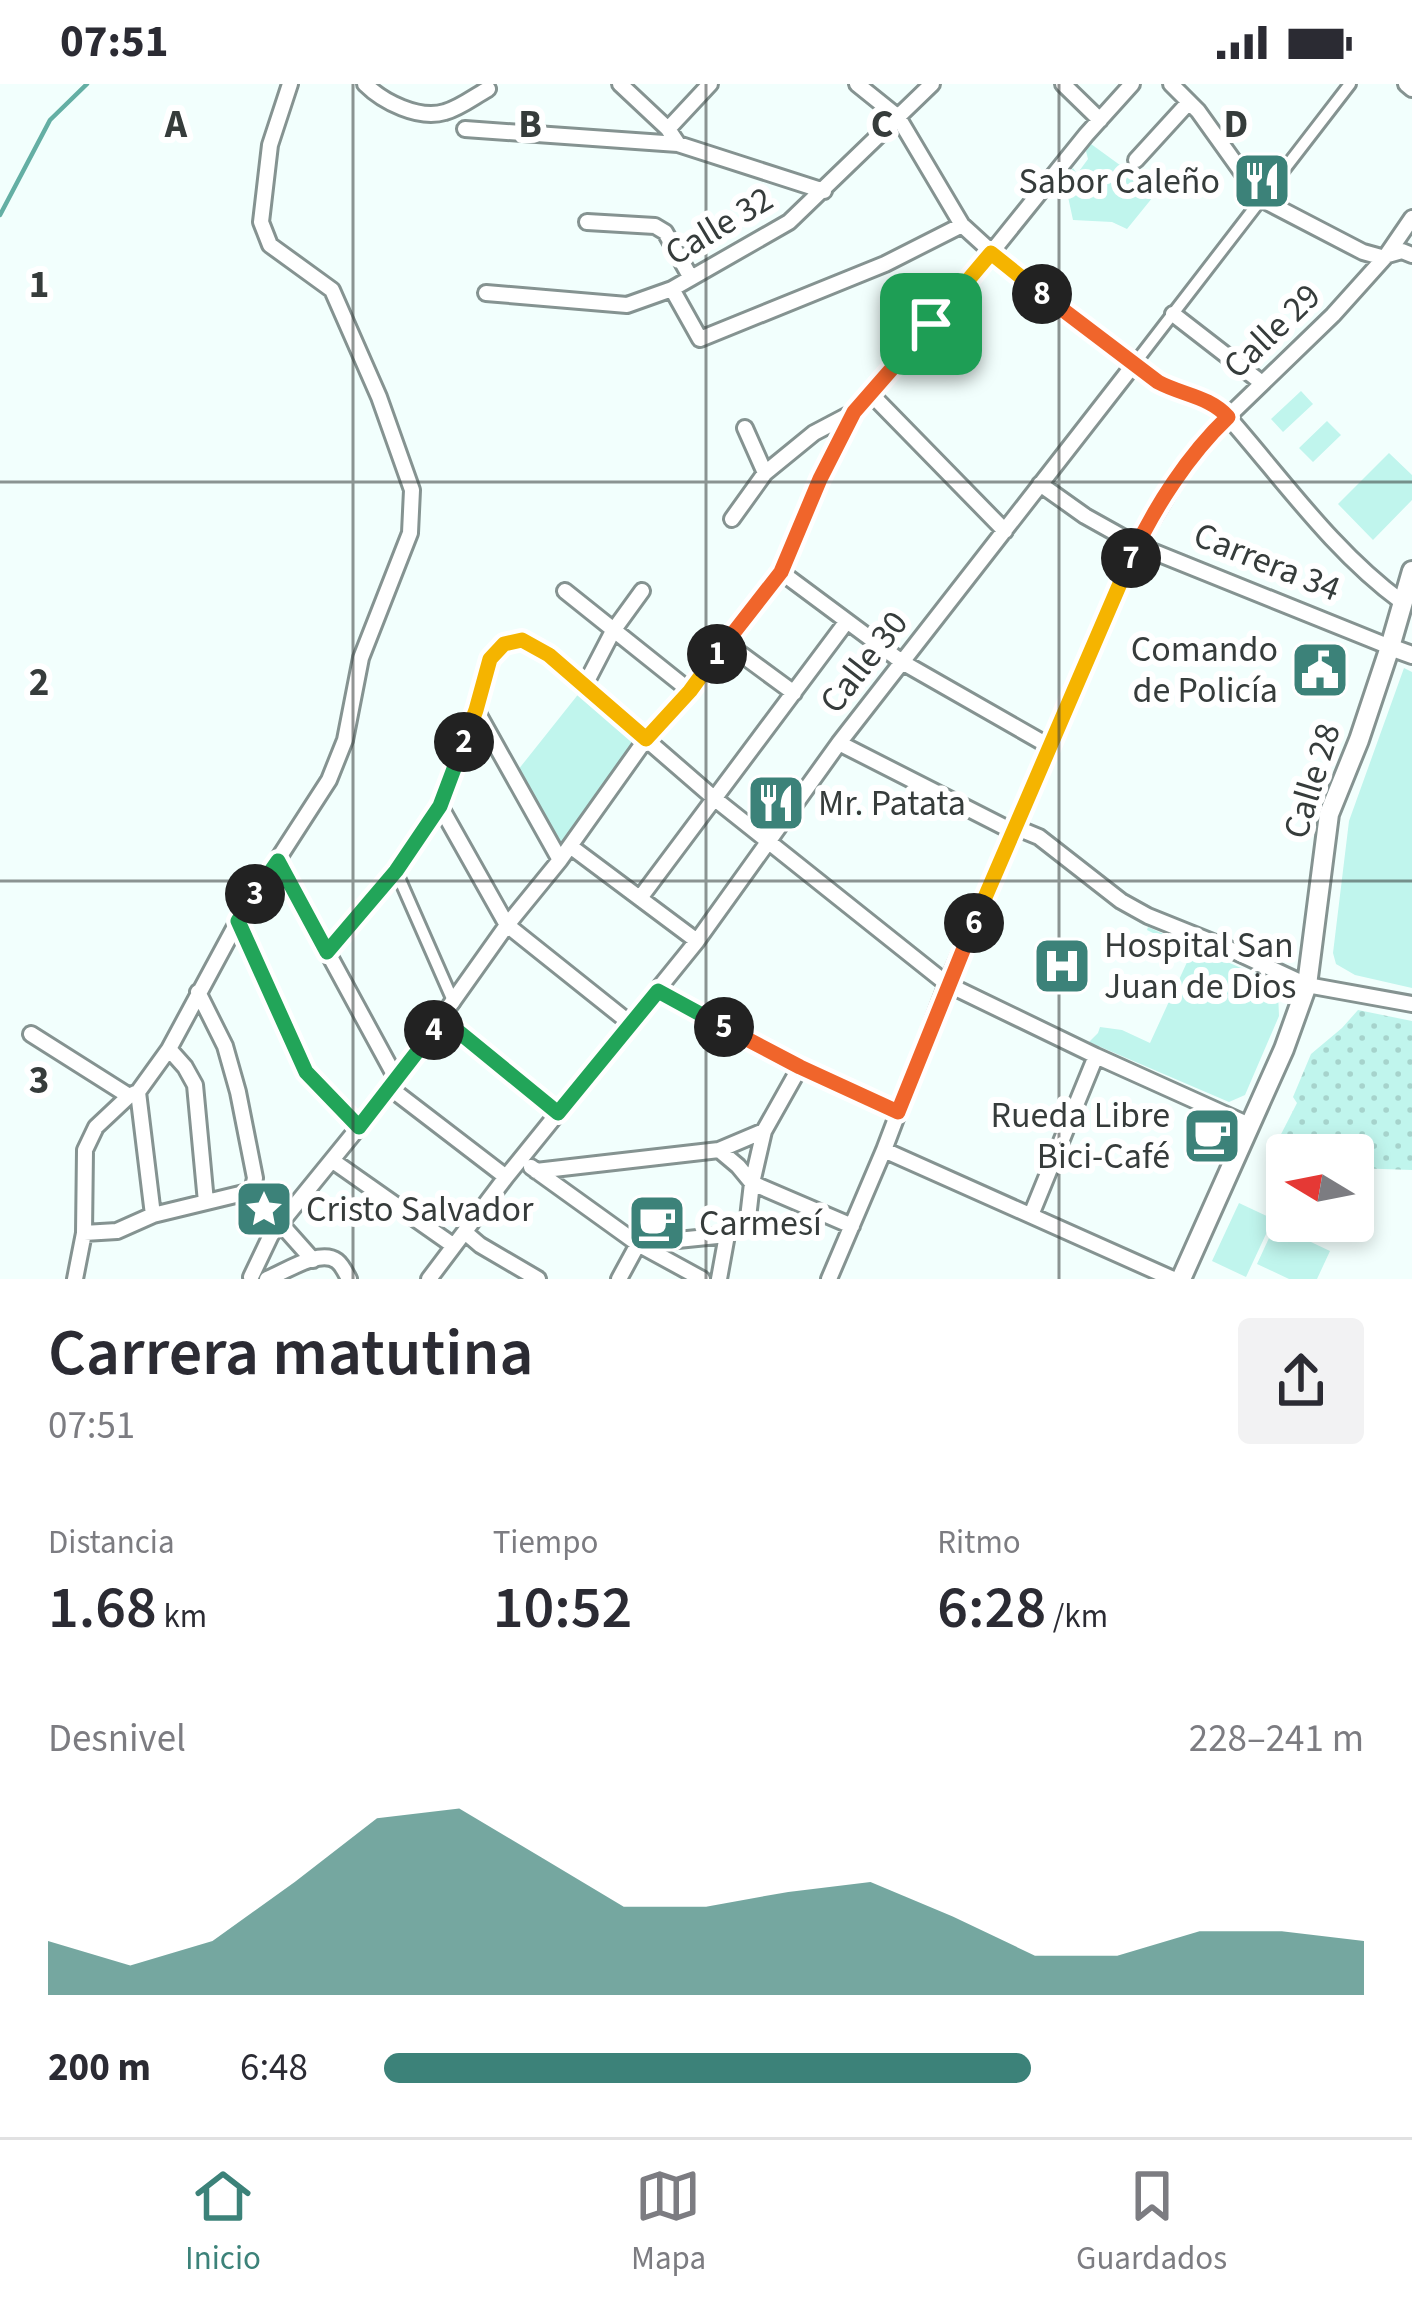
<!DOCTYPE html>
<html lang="es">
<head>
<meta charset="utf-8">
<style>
  body { margin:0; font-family:"Source Sans 3",sans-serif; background:#f2f2f3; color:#2b2b33; height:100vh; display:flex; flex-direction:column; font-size:45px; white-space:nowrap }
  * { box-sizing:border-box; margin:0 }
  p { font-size:39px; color:#7c7c81 }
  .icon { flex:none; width:66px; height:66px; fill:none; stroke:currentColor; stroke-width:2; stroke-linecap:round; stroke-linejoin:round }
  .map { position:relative; height:1195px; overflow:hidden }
  .drawer { display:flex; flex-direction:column; background:#fff; flex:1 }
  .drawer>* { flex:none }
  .needle { width:78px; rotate:280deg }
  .buttons { position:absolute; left:1266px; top:1050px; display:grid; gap:24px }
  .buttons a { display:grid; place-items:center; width:108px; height:108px; border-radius:12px; background:#fff; box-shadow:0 6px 18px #0003; font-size:60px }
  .pin { position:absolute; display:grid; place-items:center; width:102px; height:102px; color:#fff; margin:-51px; border-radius:24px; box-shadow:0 6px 18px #0006 }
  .km { position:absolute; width:60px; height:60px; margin:-30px; border-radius:50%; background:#222; color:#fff; font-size:33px; line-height:60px; text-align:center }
  .round { display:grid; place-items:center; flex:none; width:126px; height:126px; border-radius:12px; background:#f2f2f3 }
  .headline { display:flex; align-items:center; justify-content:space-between; height:204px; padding:0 48px }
  h1 { font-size:66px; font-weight:600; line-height:90px }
  .stats { display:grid; grid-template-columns:repeat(3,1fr); gap:18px; height:204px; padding:12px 48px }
  .stats div { display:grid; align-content:center }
  .stats b { font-size:60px; font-weight:600 }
  .stats small { font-size:33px; font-weight:400 }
  .stats p { font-size:33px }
  .chart { height:336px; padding:24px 48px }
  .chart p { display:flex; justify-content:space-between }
  .chart svg { width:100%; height:216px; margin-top:12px; fill:#3c8279; opacity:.7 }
  ul { padding:0 48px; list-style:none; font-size:39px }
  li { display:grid; grid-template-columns:192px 144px 1fr; align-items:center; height:90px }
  li i { height:30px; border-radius:15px; background:#3c8279 }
  .status { display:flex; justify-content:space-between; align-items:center; height:84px; padding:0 60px; background:#fff; direction:ltr }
  .status svg { height:33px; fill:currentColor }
  .tab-bar { display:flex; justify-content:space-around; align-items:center; height:168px; border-top:3px solid #e1e1e2; background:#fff; font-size:33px; color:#7c7c81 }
  .tab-bar a { display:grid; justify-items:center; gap:6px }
  .tab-bar .active { color:#3c8279 }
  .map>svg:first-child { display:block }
  .green { fill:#c0f5ed }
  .garden { fill:url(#garden-dots) }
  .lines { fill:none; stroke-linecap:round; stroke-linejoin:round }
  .stream { stroke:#64afa4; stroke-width:4.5 }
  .pedestrian-casing { stroke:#859391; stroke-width:16 }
  .minor-casing { stroke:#859391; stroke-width:20 }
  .tertiary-casing { stroke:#859391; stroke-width:22 }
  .secondary-casing { stroke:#859391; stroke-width:24 }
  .pedestrian { stroke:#fff; stroke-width:10 }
  .minor { stroke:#fff; stroke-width:14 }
  .tertiary { stroke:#fff; stroke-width:16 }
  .secondary { stroke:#fff; stroke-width:18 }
  .split-1-casing { stroke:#fff; stroke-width:24 }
  .split-2-casing { stroke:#fff; stroke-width:24 }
  .split-3-casing { stroke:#fff; stroke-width:24 }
  .split-4-casing { stroke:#fff; stroke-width:24 }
  .split-5-casing { stroke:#fff; stroke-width:24 }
  .split-6-casing { stroke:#fff; stroke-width:24 }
  .split-7-casing { stroke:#fff; stroke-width:24 }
  .split-8-casing { stroke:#fff; stroke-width:24 }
  .split-9-casing { stroke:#fff; stroke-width:24 }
  .split-1 { stroke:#f0652b; stroke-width:15 }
  .split-2 { stroke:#f5b400; stroke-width:15 }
  .split-3 { stroke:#22a559; stroke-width:15 }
  .split-4 { stroke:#22a559; stroke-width:15 }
  .split-5 { stroke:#22a559; stroke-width:15 }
  .split-6 { stroke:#f0652b; stroke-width:15 }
  .split-7 { stroke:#f5b400; stroke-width:15 }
  .split-8 { stroke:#f0652b; stroke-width:15 }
  .split-9 { stroke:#f5b400; stroke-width:15 }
  .grid { fill:none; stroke:#363c3b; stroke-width:3; stroke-opacity:0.55 }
  .labels { text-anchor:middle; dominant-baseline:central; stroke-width:12; stroke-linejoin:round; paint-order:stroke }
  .poi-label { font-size:36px; fill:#363c3b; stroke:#fff; text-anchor:start }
  .street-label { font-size:36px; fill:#363c3b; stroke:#fff }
  .grid-label { font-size:39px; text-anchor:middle; font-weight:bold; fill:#363c3b; stroke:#fff; stroke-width:12; stroke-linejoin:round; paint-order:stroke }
</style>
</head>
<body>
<div class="status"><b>07:51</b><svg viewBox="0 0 49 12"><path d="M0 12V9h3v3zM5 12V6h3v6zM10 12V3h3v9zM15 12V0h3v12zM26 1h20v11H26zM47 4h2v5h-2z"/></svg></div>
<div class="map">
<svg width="1412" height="1195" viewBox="0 0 1412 1195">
  <defs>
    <pattern id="garden-dots" width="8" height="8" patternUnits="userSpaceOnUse" patternTransform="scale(3)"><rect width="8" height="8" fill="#c0f5ed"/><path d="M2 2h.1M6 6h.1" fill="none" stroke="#a6d3cc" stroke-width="1.8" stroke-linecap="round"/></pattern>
  </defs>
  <rect width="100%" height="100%" fill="#f2fffd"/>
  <path class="green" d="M 1091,60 L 1157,108 L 1127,145 L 1112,138 L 1073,136 L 1067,108 L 1060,101 L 1073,84 L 1077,90 L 1088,75 L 1086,67 Z
    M 1301,307 L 1313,320 L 1283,348 L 1271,335 Z
    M 1327,337 L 1341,351 L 1313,378 L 1299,364 Z
    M 1389,369 L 1412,391 L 1412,416 L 1373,456 L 1338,420 Z
    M 1404,584 L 1412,588 L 1412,904 L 1355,891 L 1336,880 L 1333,869 L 1349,737 Z
    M 584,603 L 643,655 L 560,773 L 514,691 Z
    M 1148,843 L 1257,891 L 1278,908 L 1279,932 L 1245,1011 L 1229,1018 L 1089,958 L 1098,949 L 1100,943 L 1122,946 L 1150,959 L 1188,876 L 1176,870 L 1179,862 L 1147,846 Z
    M 1239,1119 L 1273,1135 L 1246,1193 L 1212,1177 Z
    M 1275,1141 L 1330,1167 L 1317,1195 L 1289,1195 L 1257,1180 Z"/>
  <path class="garden" d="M 1358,926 L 1412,937 L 1412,1086 L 1353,1084 L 1353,1071 L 1294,1071 L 1276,1060 L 1297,1019 L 1293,1013 L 1311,970 L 1342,944 Z"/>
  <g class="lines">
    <path class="stream" d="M 0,131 L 50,36 L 87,0"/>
    <g class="pedestrian-casing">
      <path id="pedestrian" d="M 1135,279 L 1350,0
        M 396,787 L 454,919"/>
    </g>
    <g class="minor-casing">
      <path id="minor" d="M 365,0 C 383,18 419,36 445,28 C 460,24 475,12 488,5
        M 620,0 L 668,45 L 678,60
        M 857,0 L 898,33 L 962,141 L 1019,193 L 1158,298 C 1179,309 1201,312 1221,325 C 1279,390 1331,466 1402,518
        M 1063,0 L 1100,36
        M 1171,0 L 1198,27 L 1261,115 L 1363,168 L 1381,173 L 1402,167 L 1412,171
        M 1406,0 L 1412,5
        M 465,45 L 678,60 L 824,107
        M 668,45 L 710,0
        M 1136,76 L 1189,18
        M 587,138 L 655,142 L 665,148 L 691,194
        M 672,205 L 700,255 L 885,180 L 962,141
        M 486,209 L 627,221 L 672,205 L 789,138 L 932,0
        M 1173,230 L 1262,299
        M 871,310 L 1005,447
        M 745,344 L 765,389
        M 1040,400 L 1085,432 L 1137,461 L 1390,563
        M 732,435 L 765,389 L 814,349 L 852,329
        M 781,488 L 902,578 L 1049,662
        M 565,507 L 690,607
        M 726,559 L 794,609
        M 585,601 L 613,547 L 642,507
        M 476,626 L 560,776
        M 839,659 L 1014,748 L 1022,746 L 1039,753 L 1121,817 L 1148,832 L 1225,863 L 1307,901 L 1412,920
        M 440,722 L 507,841 L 631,940
        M 570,762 L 697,857
        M 278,777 L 397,996
        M 640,814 L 847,537
        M 238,837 L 306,988 L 359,1043
        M 327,868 L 396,787 L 440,722 L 476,626 L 490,575 L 504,560 L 522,556 L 549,571 L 715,715 L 947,900 L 1096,972 L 1249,1041
        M 658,907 L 800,983 L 898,1028
        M 443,935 L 558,1029
        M 31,950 L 129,1012
        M 169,965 L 185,983 L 195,1001 L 206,1118
        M 390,1004 L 506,1093
        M 138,1008 L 153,1131
        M 719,1066 L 738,1082 L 752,1099 L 852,1142
        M 884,1066 L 1173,1195
        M 333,1077 L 454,1162
        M 531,1083 L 638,1160 L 702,1195
        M 536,1087 L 719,1066 L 764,1047 L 800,983
        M 1031,1131 L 1096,972
        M 280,1139 L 313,1176
        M 84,1149 L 117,1147 L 153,1131 L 248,1108 L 253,1103 L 255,1094 L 238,1008 L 225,962 L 198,908
        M 466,1149 L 480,1161 L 538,1195
        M 251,1193 L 271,1151 L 397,996 L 507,841 L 560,776 L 646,655 L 690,607 L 781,488 L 820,395 L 854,328 L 991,169 L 1086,51 L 1132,0
        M 75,1195 L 84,1149 L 85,1066 L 96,1043 L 129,1012 L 138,1008 L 169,965 L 238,837 L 329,696 L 345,656 L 361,574 L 410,449 L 412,406 L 379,313 L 332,206 L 270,161 L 261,138 L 270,61 L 290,0
        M 267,1195 C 285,1188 320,1164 337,1177 C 341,1180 347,1191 349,1195
        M 429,1195 L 506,1093 L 697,857 L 839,659 L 1135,279
        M 619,1195 L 638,1160 L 727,1151 L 748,1134 L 752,1099 L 764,1047
        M 719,1195 L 727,1151
        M 829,1195 L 884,1066 L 947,900 L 1137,461 L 1181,388 L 1211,349 L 1333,231 L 1386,172 L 1412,134"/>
    </g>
    <g class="tertiary-casing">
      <path id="tertiary" d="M 1390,563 L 1412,571"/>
    </g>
    <g class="secondary-casing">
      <path id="secondary" d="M 1181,1195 L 1284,965 L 1307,901 L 1329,730 L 1359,656 L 1390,563 L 1412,487"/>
    </g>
    <use href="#pedestrian" class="pedestrian"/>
    <use href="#minor" class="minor"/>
    <use href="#tertiary" class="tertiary"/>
    <use href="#secondary" class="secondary"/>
  </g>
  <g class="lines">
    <g class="split-1-casing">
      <path id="split-1" d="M 717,570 L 781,488 L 820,395 L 854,328 L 931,240"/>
    </g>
    <g class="split-2-casing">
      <path id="split-2" d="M 464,658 L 476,626 L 490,575 L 504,560 L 522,556 L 549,571 L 646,655 L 690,607 L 717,570"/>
    </g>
    <g class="split-3-casing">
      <path id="split-3" d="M 255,810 L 278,777 L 327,868 L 396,787 L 440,722 L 464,658"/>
    </g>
    <g class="split-4-casing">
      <path id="split-4" d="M 255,810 L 238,837 L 306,988 L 359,1043 L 434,946"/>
    </g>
    <g class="split-5-casing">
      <path id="split-5" d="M 434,946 L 443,935 L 558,1029 L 658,907 L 724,943"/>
    </g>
    <g class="split-6-casing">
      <path id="split-6" d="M 724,943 L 800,983 L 898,1028 L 974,839"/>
    </g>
    <g class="split-7-casing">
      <path id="split-7" d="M 974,839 L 1131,474"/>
    </g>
    <g class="split-8-casing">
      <path id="split-8" d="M 1042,210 L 1158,298 C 1182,311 1209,312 1228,333 C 1188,371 1154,424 1131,474"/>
    </g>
    <g class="split-9-casing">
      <path id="split-9" d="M 931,240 L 991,169 L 1042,210"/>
    </g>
    <use href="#split-1" class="split-1"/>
    <use href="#split-2" class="split-2"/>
    <use href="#split-3" class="split-3"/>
    <use href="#split-4" class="split-4"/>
    <use href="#split-5" class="split-5"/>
    <use href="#split-6" class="split-6"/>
    <use href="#split-7" class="split-7"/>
    <use href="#split-8" class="split-8"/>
    <use href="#split-9" class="split-9"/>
  </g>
  <path class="grid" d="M 353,0 L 353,1195M 706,0 L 706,1195M 1059,0 L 1059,1195M 0,398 L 1412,398M 0,797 L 1412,797"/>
  <defs>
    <g id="restaurant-square" transform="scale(3)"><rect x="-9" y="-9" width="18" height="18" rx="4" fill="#3c8279" stroke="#fff"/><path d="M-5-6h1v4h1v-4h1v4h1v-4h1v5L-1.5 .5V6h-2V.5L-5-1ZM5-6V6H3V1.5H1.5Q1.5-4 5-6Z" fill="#fff"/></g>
    <g id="civic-square" transform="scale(3)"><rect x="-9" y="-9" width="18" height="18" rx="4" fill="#3c8279" stroke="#fff"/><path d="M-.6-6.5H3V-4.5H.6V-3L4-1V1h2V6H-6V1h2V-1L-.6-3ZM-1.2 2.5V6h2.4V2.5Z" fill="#fff"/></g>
    <g id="hospital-square" transform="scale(3)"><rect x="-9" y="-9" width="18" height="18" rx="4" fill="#3c8279" stroke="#fff"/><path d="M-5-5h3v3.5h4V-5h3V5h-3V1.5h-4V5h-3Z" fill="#fff"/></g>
    <g id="cafe-square" transform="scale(3)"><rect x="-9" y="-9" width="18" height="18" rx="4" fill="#3c8279" stroke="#fff"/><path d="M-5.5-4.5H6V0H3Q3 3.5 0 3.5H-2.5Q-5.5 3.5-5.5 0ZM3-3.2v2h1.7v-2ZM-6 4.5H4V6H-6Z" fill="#fff"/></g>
    <g id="sight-square" transform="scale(3)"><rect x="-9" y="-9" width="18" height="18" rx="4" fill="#3c8279" stroke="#fff"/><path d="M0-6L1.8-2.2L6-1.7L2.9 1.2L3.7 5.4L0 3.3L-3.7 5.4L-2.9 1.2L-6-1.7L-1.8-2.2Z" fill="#fff"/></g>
  </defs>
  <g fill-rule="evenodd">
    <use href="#restaurant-square" x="1262" y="97"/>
    <use href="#civic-square" x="1320" y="586"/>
    <use href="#restaurant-square" x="776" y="719"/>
    <use href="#hospital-square" x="1062" y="882"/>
    <use href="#cafe-square" x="1212" y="1052"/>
    <use href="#sight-square" x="264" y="1125"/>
    <use href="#cafe-square" x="657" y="1139"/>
  </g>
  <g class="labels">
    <g class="poi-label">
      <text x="1220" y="97" text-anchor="end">Sabor Caleño</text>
      <text x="1278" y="565" text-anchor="end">Comando<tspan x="1278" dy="41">de Policía</tspan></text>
      <text x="818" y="719">Mr. Patata</text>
      <text x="1104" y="861">Hospital San<tspan x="1104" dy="41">Juan de Dios</tspan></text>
      <text x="1170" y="1031" text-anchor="end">Rueda Libre<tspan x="1170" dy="41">Bici-Café</tspan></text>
      <text x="306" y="1125">Cristo Salvador</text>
      <text x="699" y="1139">Carmesí</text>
    </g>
    <g class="street-label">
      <text transform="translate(719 142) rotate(-31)">Calle 32</text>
      <text transform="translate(1272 247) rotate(-44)">Calle 29</text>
      <text transform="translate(1267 478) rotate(22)">Carrera 34</text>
      <text transform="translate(864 578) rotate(-52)">Calle 30</text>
      <text transform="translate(1312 697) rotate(-73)">Calle 28</text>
    </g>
  </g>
  <g class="grid-label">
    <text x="176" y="53">A</text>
    <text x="530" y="53">B</text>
    <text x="882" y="53">C</text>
    <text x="1236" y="53">D</text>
    <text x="39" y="213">1</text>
    <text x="39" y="611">2</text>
    <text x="39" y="1009">3</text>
  </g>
</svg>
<div class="buttons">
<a><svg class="needle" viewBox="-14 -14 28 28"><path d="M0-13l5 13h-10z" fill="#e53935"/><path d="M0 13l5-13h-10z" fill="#7c7c81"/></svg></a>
</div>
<div class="pin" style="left:931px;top:240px;background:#1e9e55"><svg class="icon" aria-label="arrive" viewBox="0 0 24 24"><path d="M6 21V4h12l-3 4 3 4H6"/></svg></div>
<b class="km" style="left:717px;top:570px">1</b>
<b class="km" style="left:464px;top:658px">2</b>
<b class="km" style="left:255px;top:810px">3</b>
<b class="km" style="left:434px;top:946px">4</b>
<b class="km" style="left:724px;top:943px">5</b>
<b class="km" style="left:974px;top:839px">6</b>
<b class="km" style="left:1131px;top:474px">7</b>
<b class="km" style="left:1042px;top:210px">8</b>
</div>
<section class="drawer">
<div class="headline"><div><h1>Carrera matutina</h1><p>07:51</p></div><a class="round"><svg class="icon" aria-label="share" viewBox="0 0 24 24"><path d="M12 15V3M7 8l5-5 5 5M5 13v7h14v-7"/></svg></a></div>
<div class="stats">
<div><p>Distancia</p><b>1.68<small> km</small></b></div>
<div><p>Tiempo</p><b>10:52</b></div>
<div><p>Ritmo</p><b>6:28<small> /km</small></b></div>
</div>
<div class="chart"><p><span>Desnivel</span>228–241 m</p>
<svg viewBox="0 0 160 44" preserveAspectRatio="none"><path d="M0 44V33L10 38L20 33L30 21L40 8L50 6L60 16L70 26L80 26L90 23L100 21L110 28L120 36L130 36L140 31L150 31L160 33V44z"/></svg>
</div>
<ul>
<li><b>200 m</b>6:48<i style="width:66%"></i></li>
</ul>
</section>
<nav class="tab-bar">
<a class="active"><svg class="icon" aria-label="home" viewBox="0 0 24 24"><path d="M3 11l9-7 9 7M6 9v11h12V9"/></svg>Inicio</a>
<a><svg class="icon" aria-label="map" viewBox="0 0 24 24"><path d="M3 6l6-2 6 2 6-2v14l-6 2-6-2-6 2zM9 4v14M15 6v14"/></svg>Mapa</a>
<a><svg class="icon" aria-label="saved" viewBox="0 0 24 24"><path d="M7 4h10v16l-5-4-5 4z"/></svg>Guardados</a>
</nav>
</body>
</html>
